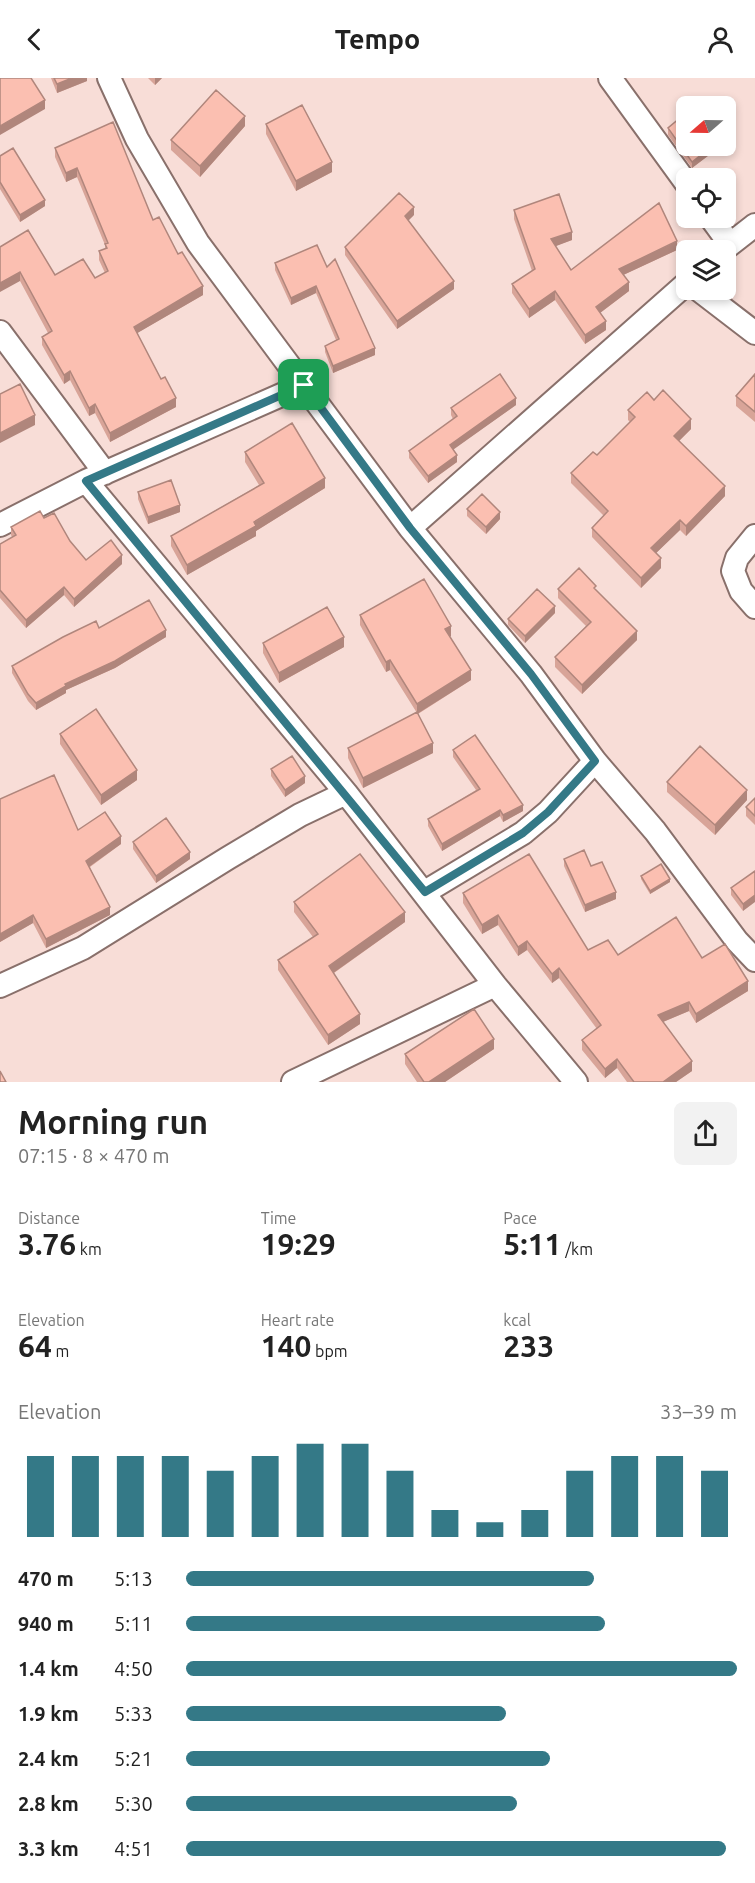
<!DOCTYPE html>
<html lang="en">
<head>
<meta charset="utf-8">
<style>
  body { margin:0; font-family:Ubuntu,sans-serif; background:#f2f2f2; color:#222; height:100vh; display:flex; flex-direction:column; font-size:22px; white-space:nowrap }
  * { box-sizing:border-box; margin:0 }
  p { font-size:20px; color:#767676 }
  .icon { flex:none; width:33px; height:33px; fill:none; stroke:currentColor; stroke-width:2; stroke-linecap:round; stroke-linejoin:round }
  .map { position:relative; height:1004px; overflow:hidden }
  .panel { display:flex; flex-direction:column; background:#fff; flex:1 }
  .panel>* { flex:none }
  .needle { width:39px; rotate:250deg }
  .fabs { position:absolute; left:676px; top:18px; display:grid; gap:12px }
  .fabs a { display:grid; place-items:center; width:60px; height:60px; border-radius:9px; background:#fff; box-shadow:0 3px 9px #0003; font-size:30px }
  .pin { position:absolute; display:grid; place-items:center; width:51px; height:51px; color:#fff; margin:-26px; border-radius:12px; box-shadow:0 3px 9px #0006 }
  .round { display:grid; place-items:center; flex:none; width:63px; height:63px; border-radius:9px; background:#f2f2f2 }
  .summary { display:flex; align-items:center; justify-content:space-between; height:102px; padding:0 18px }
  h1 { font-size:33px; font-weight:700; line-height:45px }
  .metrics { display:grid; grid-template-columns:repeat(3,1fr); gap:9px; height:102px; padding:6px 18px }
  .metrics div { display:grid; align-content:center }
  .metrics b { font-size:30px; font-weight:700 }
  .metrics small { font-size:16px; font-weight:400 }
  .metrics p { font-size:16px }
  .chart { height:168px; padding:12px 18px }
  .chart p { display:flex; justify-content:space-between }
  .chart svg { width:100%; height:108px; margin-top:6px; stroke:#347987; stroke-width:6 }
  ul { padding:0 18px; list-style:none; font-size:20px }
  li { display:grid; grid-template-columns:96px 72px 1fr; align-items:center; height:45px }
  li i { height:15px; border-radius:8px; background:#347987 }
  header { display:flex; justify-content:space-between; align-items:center; height:78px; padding:0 18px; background:#fff; font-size:27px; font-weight:700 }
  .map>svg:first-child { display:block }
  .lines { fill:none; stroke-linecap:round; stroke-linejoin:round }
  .minor-casing { stroke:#89706b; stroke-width:26 }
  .minor { stroke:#fff; stroke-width:22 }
  .wall { fill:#d8a498 }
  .shaded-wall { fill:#b0867c }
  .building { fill:#fbbfb1; stroke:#b0867c; stroke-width:1.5 }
  .route-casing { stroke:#fff; stroke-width:12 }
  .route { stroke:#347987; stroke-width:8 }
</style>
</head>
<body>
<header><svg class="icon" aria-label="back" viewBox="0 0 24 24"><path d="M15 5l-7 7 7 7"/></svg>Tempo<svg class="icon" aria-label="person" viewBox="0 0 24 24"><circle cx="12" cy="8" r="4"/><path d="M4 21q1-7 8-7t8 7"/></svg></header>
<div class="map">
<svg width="755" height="1004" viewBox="0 0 755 1004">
  <rect width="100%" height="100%" fill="#f8ddd7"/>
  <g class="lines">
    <g class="minor-casing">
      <path id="minor" d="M 109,0 L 137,61 L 198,165 L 410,450 L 531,596 L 595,683 L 655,753 L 737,863 L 755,882
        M 610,0 L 687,106
        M 711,140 L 730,166
        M 723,172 L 755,147
        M 699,212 L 755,255
        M 0,254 L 105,395
        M 86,403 L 346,715 L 495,907 L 576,1004
        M 0,447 L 86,403 L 304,307
        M 410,450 L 687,205
        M 755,458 L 737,480 L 733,493 L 741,513 L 755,529
        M 425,814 L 523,755 L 548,734 L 595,683
        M 0,908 L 83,870 L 228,780 L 300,737 L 346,715
        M 293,1004 L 495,907"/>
    </g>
    <use href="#minor" class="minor"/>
  </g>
  <path class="wall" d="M 51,0 L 87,0 L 87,3 L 57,15 Z
    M 148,0 L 162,0 L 155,7 Z
    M 266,46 L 332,94 L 296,113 L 266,56 Z
    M 245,48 L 200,99 L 171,72 L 171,62 Z
    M 668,50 L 721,68 L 692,90 L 668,57 Z
    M 55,70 L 153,142 L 178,176 L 203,217 L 137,255 L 161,301 L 176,329 L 110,364 L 95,335 L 89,338 L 70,302 L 64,306 L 42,267 L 42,259 L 48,255 L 20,203 L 0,169 L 55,197 L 95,200 L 105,195 L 99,182 L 99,173 L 105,171 L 105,167 L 77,99 L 66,104 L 55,79 Z
    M 0,78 L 45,128 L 20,144 L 0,111 Z
    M 514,132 L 572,162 L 555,168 L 571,192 L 677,172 L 623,197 L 629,213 L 600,235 L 606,252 L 585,266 L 555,222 L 529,240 L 512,215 L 512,206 L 532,193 L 514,141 Z
    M 414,137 L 408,142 L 454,211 L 397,251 L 345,177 L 345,169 Z
    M 275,185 L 327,189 L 375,277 L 333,295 L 325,274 L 325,268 L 336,262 L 316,215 L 291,227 L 275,192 Z
    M 755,296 L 755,344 L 736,328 L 736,318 Z
    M 654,322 L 691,351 L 679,363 L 725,418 L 686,458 L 680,452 L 656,475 L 661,490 L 641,510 L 592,459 L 592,450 L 604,438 L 571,405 L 571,395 L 597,377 L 630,344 L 628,342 L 628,332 Z
    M 516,327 L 453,371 L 457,384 L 428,405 L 409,380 L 409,373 L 453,341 L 451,337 L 451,330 Z
    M 245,374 L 325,410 L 256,453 L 256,458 L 187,497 L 171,468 L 171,458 L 259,407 L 245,384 Z
    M 138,414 L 180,434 L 148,446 L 138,421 Z
    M 467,431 L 500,441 L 486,456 L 467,438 Z
    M 44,440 L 70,463 L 86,482 L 122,486 L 74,529 L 64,517 L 26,550 L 0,520 L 0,466 L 12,459 L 11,457 L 11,449 Z
    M 558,511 L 596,512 L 637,562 L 582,616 L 555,589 L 555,579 L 586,548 L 558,520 Z
    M 555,535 L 525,565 L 508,547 L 508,541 Z
    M 360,537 L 451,558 L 450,558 L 471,602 L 418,636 L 433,675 L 363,710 L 348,680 L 348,670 L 417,635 L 390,592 L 386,594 L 360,547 Z
    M 99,550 L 166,559 L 115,590 L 66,612 L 66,615 L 36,632 L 28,623 L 12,595 L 12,588 Z
    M 263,565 L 344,569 L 279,605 L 263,575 Z
    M 60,656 L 137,702 L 101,727 L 60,666 Z
    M 453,672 L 523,733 L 503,744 L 500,738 L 442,773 L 428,748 L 428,741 L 476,712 L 453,679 Z
    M 271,691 L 305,705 L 285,719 L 271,698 Z
    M 667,704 L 747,722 L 715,757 L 667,714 Z
    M 755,720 L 755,747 L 746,738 L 746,729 Z
    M 0,721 L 78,752 L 121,766 L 90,789 L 110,837 L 46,870 L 33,845 L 0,864 Z
    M 133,764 L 190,781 L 156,805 L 133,771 Z
    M 564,781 L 591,788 L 616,821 L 585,834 L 564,788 Z
    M 755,793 L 743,833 L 731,817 L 731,810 Z
    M 641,798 L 670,804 L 650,816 L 641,801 Z
    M 463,815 L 588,872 L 618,877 L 702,880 L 748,913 L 696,945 L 689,933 L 663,944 L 692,993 L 676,1004 L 627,1004 L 617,990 L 605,1000 L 582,972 L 582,962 L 597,951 L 559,900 L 552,905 L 527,872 L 518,878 L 498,847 L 482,856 L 463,825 Z
    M 294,824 L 405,844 L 334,895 L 360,946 L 328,967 L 278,892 L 278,882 L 313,859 L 294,834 Z
    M 494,971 L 445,1004 L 417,1004 L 405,986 L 405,976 Z"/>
  <path class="shaded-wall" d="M 72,0 L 87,0 L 87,3 L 57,15 L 57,6 Z
    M 155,0 L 162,0 L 155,7 Z
    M 45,22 L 45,31 L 0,57 L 0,48 Z
    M 245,38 L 245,48 L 200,99 L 200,88 Z
    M 712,68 L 721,68 L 692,90 L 692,84 Z
    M 332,84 L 332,94 L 296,113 L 296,103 Z
    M 77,90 L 77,99 L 66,104 L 66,95 Z
    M 45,122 L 45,128 L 20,144 L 20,137 Z
    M 414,129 L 414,137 L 405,146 L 405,138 Z
    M 572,154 L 572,162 L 551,170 L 551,161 Z
    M 677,163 L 677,172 L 619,199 L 619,191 Z
    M 20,194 L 20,203 L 0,214 L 0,205 Z
    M 454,203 L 454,211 L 397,251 L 397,243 Z
    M 629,204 L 629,213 L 596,238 L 596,229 Z
    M 203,208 L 203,217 L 134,257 L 134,249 Z
    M 316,208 L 316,215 L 291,227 L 291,220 Z
    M 555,213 L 555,222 L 529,240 L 529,231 Z
    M 606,243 L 606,252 L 585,266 L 585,257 Z
    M 375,270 L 375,277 L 333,295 L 333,288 Z
    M 70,293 L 70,302 L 64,306 L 64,297 Z
    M 176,320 L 176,329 L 110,364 L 110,355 Z
    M 516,320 L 516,327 L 450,374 L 450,367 Z
    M 95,326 L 95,335 L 89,338 L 89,330 Z
    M 35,337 L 35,347 L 0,365 L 0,355 Z
    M 691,341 L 691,351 L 674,368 L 674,358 Z
    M 457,377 L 457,384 L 428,405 L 428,398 Z
    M 325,400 L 325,410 L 256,453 L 256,458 L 187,497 L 187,487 Z
    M 725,408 L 725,418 L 686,458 L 686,448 Z
    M 180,427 L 180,434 L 148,446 L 148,439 Z
    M 500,434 L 500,441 L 486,456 L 486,449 Z
    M 680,442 L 680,452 L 651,480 L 651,470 Z
    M 122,477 L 122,486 L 74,529 L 74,521 Z
    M 661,480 L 661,490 L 641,510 L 641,500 Z
    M 64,509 L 64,517 L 26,550 L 26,542 Z
    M 555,528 L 555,535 L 525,565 L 525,558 Z
    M 451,548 L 451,558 L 445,561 L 445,551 Z
    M 166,552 L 166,559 L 115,590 L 66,612 L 66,615 L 36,632 L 36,625 L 65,606 Z
    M 637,553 L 637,562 L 582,616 L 582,607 Z
    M 344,559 L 344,569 L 279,605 L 279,595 Z
    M 390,582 L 390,592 L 386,594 L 386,584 Z
    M 471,592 L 471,602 L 417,636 L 417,626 Z
    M 433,665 L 433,675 L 363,710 L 363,700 Z
    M 137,692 L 137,702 L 101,727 L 101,717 Z
    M 305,698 L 305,705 L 285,719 L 285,712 Z
    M 747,712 L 747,722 L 715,757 L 715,747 Z
    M 523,727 L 523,733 L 503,744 L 503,737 Z
    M 500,732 L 500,738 L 442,773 L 442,766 Z
    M 121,758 L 121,766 L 86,791 L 86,783 Z
    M 190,774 L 190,781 L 156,805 L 156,798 Z
    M 670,801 L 670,804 L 650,816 L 650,813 Z
    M 616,814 L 616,821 L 585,834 L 585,827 Z
    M 755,817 L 755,824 L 743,833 L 743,826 Z
    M 110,829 L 110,837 L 46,870 L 46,861 Z
    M 405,834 L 405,844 L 329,898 L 329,888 Z
    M 33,837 L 33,845 L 0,864 L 0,856 Z
    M 498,837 L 498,847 L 482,856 L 482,847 Z
    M 527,863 L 527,872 L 518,878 L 518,869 Z
    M 559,890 L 559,900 L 552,905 L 552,896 Z
    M 748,903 L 748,913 L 696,945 L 696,936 Z
    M 689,924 L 689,933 L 658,946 L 658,937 Z
    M 360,936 L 360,946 L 328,967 L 328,957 Z
    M 494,961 L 494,971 L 445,1004 L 429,1004 Z
    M 617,981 L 617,990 L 605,1000 L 605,991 Z
    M 692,983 L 692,993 L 676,1004 L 663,1004 Z"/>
  <path class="building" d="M 0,0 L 31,0 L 45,22 L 0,48 Z
    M 54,0 L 72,0 L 57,6 Z
    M 216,12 L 245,38 L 200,88 L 171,62 Z
    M 302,27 L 332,84 L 296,103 L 266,46 Z
    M 687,34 L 687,68 L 712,68 L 692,84 L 668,50 Z
    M 113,44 L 153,142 L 159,139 L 178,176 L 182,174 L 203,208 L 134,249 L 161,301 L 165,299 L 176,320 L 110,355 L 95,326 L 89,330 L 70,293 L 64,297 L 42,259 L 52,253 L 20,194 L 0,205 L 0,169 L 28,152 L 55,197 L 83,181 L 95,200 L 108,193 L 99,173 L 107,170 L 105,166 L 108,165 L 77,90 L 66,95 L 55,70 Z
    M 13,70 L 45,122 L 20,137 L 0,104 L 0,78 Z
    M 399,115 L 414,129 L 405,138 L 454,203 L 397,243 L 345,169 Z
    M 559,116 L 572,154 L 551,161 L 571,192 L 659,125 L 677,163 L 619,191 L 629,204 L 596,229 L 606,243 L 585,257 L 555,213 L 529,231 L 512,206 L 535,191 L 514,132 Z
    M 317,167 L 327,189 L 335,181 L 375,270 L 333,288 L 325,268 L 339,261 L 316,208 L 291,220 L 275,185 Z
    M 500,296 L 516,320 L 450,367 L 457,377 L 428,398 L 409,373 L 457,338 L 451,330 Z
    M 755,296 L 755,334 L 736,318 Z
    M 20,306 L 35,337 L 0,355 L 0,316 Z
    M 663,312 L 691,341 L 674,358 L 725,408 L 686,448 L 680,442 L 651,470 L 661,480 L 641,500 L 592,450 L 608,433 L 571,395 L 593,374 L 597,377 L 635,339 L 628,332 L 647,314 L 654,322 Z
    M 292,345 L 325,400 L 254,444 L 256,448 L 187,487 L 171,458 L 264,405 L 245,374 Z
    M 171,402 L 180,427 L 148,439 L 138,414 Z
    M 482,416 L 500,434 L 486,449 L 467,431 Z
    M 40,433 L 44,440 L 54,435 L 70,463 L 86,482 L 111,462 L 122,477 L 74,521 L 64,509 L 26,542 L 0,512 L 0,466 L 16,457 L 11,449 Z
    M 579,490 L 596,508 L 594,510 L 637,553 L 582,607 L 555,579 L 591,544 L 558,511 Z
    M 424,501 L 451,548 L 445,551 L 471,592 L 417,626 L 390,582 L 386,584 L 360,537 Z
    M 537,511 L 555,528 L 525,558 L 508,541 Z
    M 149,522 L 166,552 L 115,583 L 65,606 L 66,608 L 36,625 L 28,616 L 12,588 L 63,559 L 96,543 L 99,550 Z
    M 327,529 L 344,559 L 279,595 L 263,565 Z
    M 96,631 L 137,692 L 101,717 L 60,656 Z
    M 417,634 L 433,665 L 363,700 L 348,670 Z
    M 475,657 L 523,727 L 503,737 L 500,732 L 442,766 L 428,741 L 480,711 L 453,672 Z
    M 700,668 L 747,712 L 715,747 L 667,704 Z
    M 292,678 L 305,698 L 285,712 L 271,691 Z
    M 54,697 L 78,752 L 105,734 L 121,758 L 86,783 L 110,829 L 46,861 L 33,837 L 0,856 L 0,721 Z
    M 755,720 L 755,738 L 746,729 Z
    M 166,740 L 190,774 L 156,798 L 133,764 Z
    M 584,772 L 591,788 L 602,784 L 616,814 L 585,827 L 564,781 Z
    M 360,776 L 405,834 L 329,888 L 360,936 L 328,957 L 278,882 L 318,856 L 294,824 Z
    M 529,776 L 588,872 L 608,862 L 618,877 L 676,839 L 702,880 L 725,866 L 748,903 L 696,936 L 689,924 L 658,937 L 692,983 L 663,1004 L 634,1004 L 617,981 L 605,991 L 582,962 L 601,947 L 559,890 L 552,896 L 527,863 L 518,869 L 498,837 L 482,847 L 463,815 Z
    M 661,786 L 670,801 L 650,813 L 641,798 Z
    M 755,793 L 755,817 L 743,826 L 731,810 Z
    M 474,931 L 494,961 L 429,1004 L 424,1004 L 405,976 Z
    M 0,993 L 6,1004 L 0,1004 Z"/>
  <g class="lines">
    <g class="route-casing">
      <path id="route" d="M 304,307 L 410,450 L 531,596 L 595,683 L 548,734 L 523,755 L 425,814 L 86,403 Z"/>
    </g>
    <use href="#route" class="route"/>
  </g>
</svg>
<div class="fabs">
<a><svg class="needle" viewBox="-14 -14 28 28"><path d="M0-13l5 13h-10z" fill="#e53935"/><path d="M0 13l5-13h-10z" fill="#767676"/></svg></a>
<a><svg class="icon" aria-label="locate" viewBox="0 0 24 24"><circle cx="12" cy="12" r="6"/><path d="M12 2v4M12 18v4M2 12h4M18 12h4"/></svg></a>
<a><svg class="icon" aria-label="layers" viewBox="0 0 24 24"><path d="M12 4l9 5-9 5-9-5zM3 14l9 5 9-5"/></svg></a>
</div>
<div class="pin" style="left:304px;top:307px;background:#1e9e55"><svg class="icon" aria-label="arrive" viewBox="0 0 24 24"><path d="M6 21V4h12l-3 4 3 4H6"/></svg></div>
</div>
<section class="panel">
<div class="summary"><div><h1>Morning run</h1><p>07:15 · 8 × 470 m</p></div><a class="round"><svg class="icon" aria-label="share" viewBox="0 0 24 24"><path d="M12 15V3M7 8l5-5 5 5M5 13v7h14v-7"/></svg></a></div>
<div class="metrics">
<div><p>Distance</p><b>3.76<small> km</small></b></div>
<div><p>Time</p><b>19:29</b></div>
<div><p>Pace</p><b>5:11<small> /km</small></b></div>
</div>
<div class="metrics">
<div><p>Elevation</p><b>64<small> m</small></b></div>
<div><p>Heart rate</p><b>140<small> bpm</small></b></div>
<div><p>kcal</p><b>233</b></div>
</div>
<div class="chart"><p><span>Elevation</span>33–39 m</p>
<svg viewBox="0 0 160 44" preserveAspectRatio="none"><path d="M5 44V11M15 44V11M25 44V11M35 44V11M45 44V17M55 44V11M65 44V6M75 44V6M85 44V17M95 44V33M105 44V38M115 44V33M125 44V17M135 44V11M145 44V11M155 44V17"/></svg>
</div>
<ul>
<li><b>470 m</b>5:13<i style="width:74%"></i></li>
<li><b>940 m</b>5:11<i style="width:76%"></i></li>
<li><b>1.4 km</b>4:50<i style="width:100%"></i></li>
<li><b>1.9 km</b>5:33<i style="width:58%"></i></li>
<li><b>2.4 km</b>5:21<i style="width:66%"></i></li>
<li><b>2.8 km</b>5:30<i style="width:60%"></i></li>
<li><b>3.3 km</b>4:51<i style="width:98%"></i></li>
</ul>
</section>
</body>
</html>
